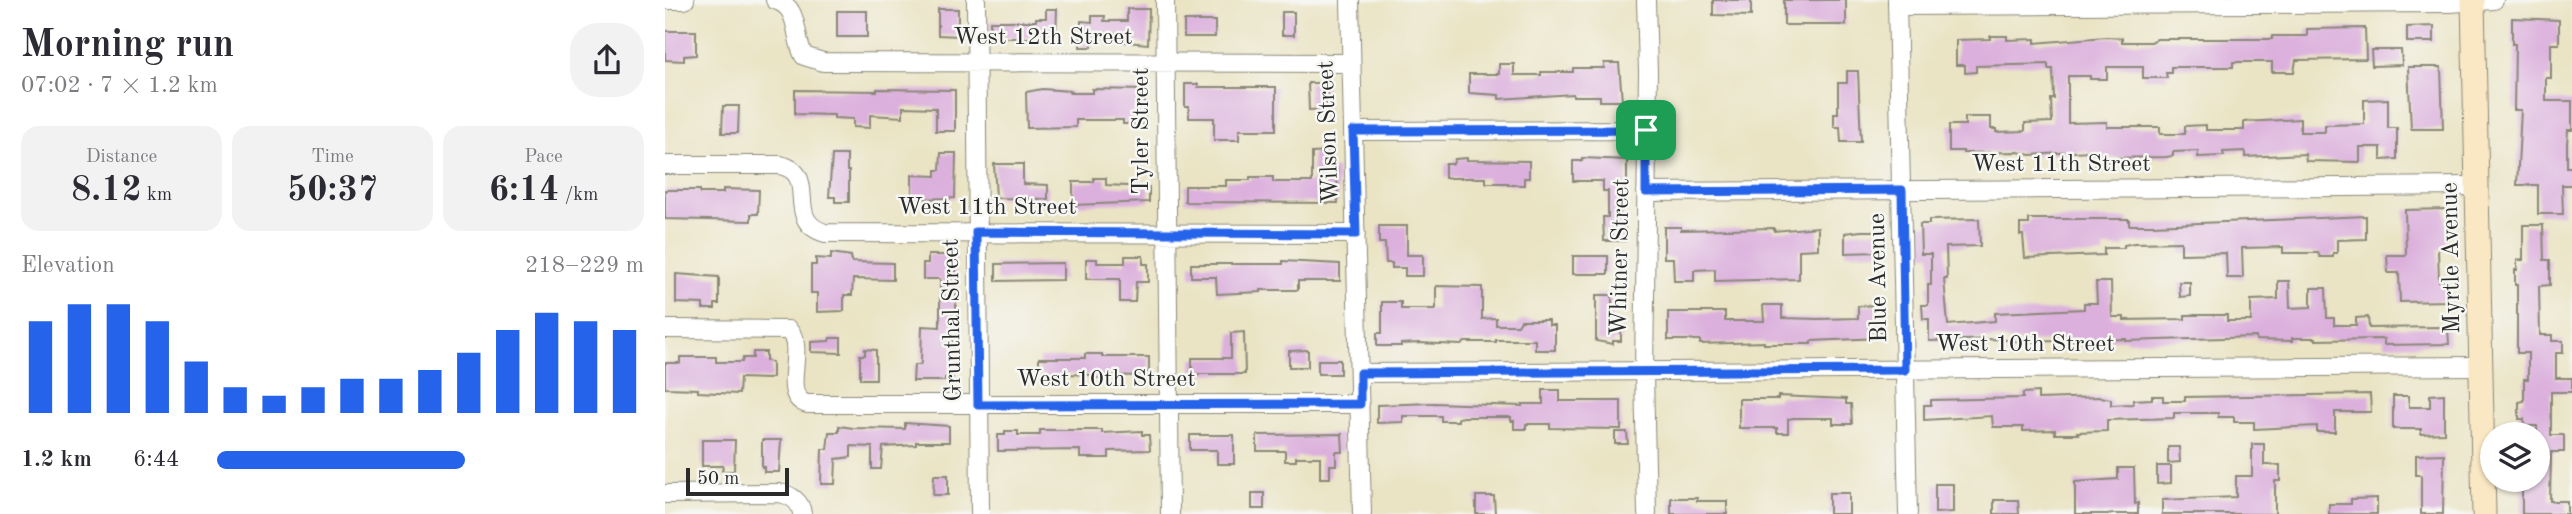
<!DOCTYPE html>
<html lang="en">
<head>
<meta charset="utf-8">
<style>
  body { margin:0; font-family:"Old Standard TT",serif; background:#f2f2f3; color:#2b2b33; height:100vh; display:flex; flex-direction:column; font-size:26px; white-space:nowrap }
  * { box-sizing:border-box; margin:0 }
  p { font-size:23px; color:#7c7c81 }
  .icon { flex:none; width:38px; height:38px; fill:none; stroke:currentColor; stroke-width:2; stroke-linecap:round; stroke-linejoin:round }
  .map { position:relative; flex:1; overflow:hidden }
  .details { display:flex; flex-direction:column; background:#fff; width:665px }
  .details>* { flex:none }
  .fabs { position:absolute; left:1815px; top:422px; display:grid; gap:14px }
  .fabs a { display:grid; place-items:center; width:70px; height:70px; border-radius:50%; background:#fff; box-shadow:0 2px 5px #0004; font-size:35px }
  .scale { position:absolute; left:21px; bottom:18px; width:103px; box-sizing:border-box; padding-left:7px; border:4px solid #2b2b2b; border-top:0; font-size:19px; line-height:24px; white-space:nowrap; color:#2b2b2b; -webkit-text-stroke:5px #f6f6f2; paint-order:stroke }
  .pin { position:absolute; display:grid; place-items:center; width:60px; height:60px; color:#fff; margin:-30px; border-radius:14px; box-shadow:0 4px 10px #0006 }
  .round { display:grid; place-items:center; flex:none; width:74px; height:74px; border-radius:28px; background:#f2f2f3 }
  .summary { display:flex; align-items:center; justify-content:space-between; height:119px; padding:0 21px }
  h1 { font-size:38px; font-weight:800; line-height:52px }
  .figures { display:grid; grid-template-columns:repeat(3,1fr); gap:10px; height:119px; padding:7px 21px }
  .figures div { display:grid; align-content:center; border-radius:18px; background:#f2f2f3; text-align:center }
  .figures b { font-size:35px; font-weight:800 }
  .figures small { font-size:19px; font-weight:400 }
  .figures p { font-size:19px }
  .chart { height:196px; padding:14px 21px }
  .chart p { display:flex; justify-content:space-between }
  .chart svg { width:100%; height:126px; margin-top:7px; stroke:#2563eb; stroke-width:6 }
  ul { padding:0 21px; list-style:none; font-size:23px }
  li { display:grid; grid-template-columns:112px 84px 1fr; align-items:center; height:52px }
  li i { height:18px; border-radius:9px; background:#2563eb }
  main { display:flex; flex:1; min-height:0 }
  .map>svg:first-child { display:block }
  .building { fill:#dcb0dd }
  .lines { fill:none; stroke-linecap:round; stroke-linejoin:round }
  .minor-casing { stroke:#8a8878; stroke-width:20 }
  .secondary-casing { stroke:#8a8878; stroke-width:25 }
  .minor { stroke:#fff; stroke-width:18 }
  .secondary { stroke:#fae7c3; stroke-width:23 }
  .route-casing { stroke:#fff; stroke-width:14 }
  .route { stroke:#2563eb; stroke-width:9 }
  .labels { text-anchor:middle; dominant-baseline:central; stroke-width:5; stroke-linejoin:round; paint-order:stroke }
  .street-label { font-size:24px; fill:#2b2b2b; stroke:#f6f6f2 }
</style>
</head>
<body>
<main>
<section class="details">
<div class="summary"><div><h1>Morning run</h1><p>07:02 · 7 × 1.2 km</p></div><a class="round"><svg class="icon" aria-label="share" viewBox="0 0 24 24"><path d="M12 15V3M7 8l5-5 5 5M5 13v7h14v-7"/></svg></a></div>
<div class="figures">
<div><p>Distance</p><b>8.12<small> km</small></b></div>
<div><p>Time</p><b>50:37</b></div>
<div><p>Pace</p><b>6:14<small> /km</small></b></div>
</div>
<div class="chart"><p><span>Elevation</span>218–229 m</p>
<svg viewBox="0 0 160 44" preserveAspectRatio="none"><path d="M5 44V12M15 44V6M25 44V6M35 44V12M45 44V26M55 44V35M65 44V38M75 44V35M85 44V32M95 44V32M105 44V29M115 44V23M125 44V15M135 44V9M145 44V12M155 44V15"/></svg>
</div>
<ul>
<li><b>1.2 km</b>6:44<i style="width:58%"></i></li>
</ul>
</section>
<div class="map">
<svg width="1907" height="514" viewBox="0 0 1907 514">
  <rect width="100%" height="100%" fill="#f6f6f2"/>
  <filter id="ink" filterUnits="userSpaceOnUse"><feTurbulence type="fractalNoise" baseFrequency=".0143" numOctaves="2"/><feDisplacementMap in="SourceGraphic" scale="14" xChannelSelector="R" yChannelSelector="G"/><feConvolveMatrix kernelMatrix="1 2 1 2 8 2 1 2 1" color-interpolation-filters="sRGB"/></filter>
  <filter id="wash" filterUnits="userSpaceOnUse"><feTurbulence type="fractalNoise" baseFrequency=".00686" numOctaves="4" result="noise"/><feDisplacementMap in="SourceGraphic" scale="28" xChannelSelector="R" yChannelSelector="G"/><feGaussianBlur stdDeviation="1.57" result="paint"/><feColorMatrix in="noise" values="0 0 0 0 0 0 0 0 0 0 0 0 0 0 0 0 0 1.4 0 .05"/><feComposite in="paint" operator="in"/></filter>
  <g filter="url(#wash)">
    <rect width="100%" height="100%" fill="#eae4c4"/>
    <g id="blocks">
      <path class="building" d="M 1048,0 L 1086,0 L 1086,16 L 1048,15 Z
        M 1119,0 L 1181,0 L 1181,25 L 1119,25 Z
        M 273,9 L 293,9 L 293,36 L 273,35 Z
        M 381,9 L 392,9 L 391,38 L 325,38 L 325,21 L 371,21 L 371,18 L 381,18 Z
        M 462,9 L 484,9 L 483,44 L 450,41 L 450,33 L 428,33 L 427,47 L 415,47 L 416,21 L 427,22 L 427,16 L 440,16 L 439,21 L 462,21 Z
        M 172,11 L 202,11 L 202,37 L 172,37 Z
        M 617,12 L 629,12 L 629,35 L 617,35 Z
        M 1847,18 L 1894,20 L 1894,44 L 1886,44 L 1886,78 L 1881,78 L 1881,101 L 1907,101 L 1907,130 L 1903,130 L 1902,144 L 1902,167 L 1907,167 L 1907,185 L 1897,185 L 1898,214 L 1873,214 L 1873,185 L 1852,185 L 1856,110 L 1849,110 L 1850,44 L 1847,44 Z
        M 519,21 L 550,21 L 550,37 L 519,37 Z
        M 1769,26 L 1769,42 L 1742,42 L 1742,27 Z
        M 1700,28 L 1701,59 L 1631,60 L 1629,72 L 1607,72 L 1607,62 L 1568,62 L 1568,67 L 1506,67 L 1506,73 L 1501,73 L 1502,78 L 1478,78 L 1478,67 L 1442,67 L 1442,79 L 1425,79 L 1425,76 L 1403,76 L 1403,123 L 1442,122 L 1442,127 L 1495,127 L 1495,134 L 1520,134 L 1520,126 L 1541,125 L 1541,130 L 1579,130 L 1579,122 L 1635,119 L 1635,132 L 1660,132 L 1660,125 L 1699,124 L 1699,100 L 1723,99 L 1723,128 L 1732,128 L 1732,159 L 1716,160 L 1716,147 L 1695,147 L 1695,162 L 1641,161 L 1640,154 L 1580,157 L 1580,151 L 1558,152 L 1559,156 L 1533,157 L 1533,151 L 1508,152 L 1508,156 L 1501,157 L 1442,158 L 1443,165 L 1430,165 L 1430,160 L 1423,160 L 1423,151 L 1366,155 L 1353,152 L 1298,153 L 1298,151 L 1284,151 L 1284,125 L 1300,125 L 1300,117 L 1326,117 L 1326,129 L 1331,129 L 1331,132 L 1360,131 L 1360,123 L 1387,122 L 1386,99 L 1389,99 L 1388,69 L 1383,69 L 1383,64 L 1311,66 L 1311,72 L 1300,73 L 1300,65 L 1291,65 L 1291,40 L 1325,39 L 1325,36 L 1342,36 L 1342,40 L 1370,39 L 1370,43 L 1441,37 L 1457,38 L 1457,42 L 1486,42 L 1492,39 L 1607,39 L 1607,36 L 1642,36 L 1642,29 Z
        M 0,31 L 31,31 L 31,55 L 19,56 L 19,61 L 0,60 Z
        M 1706,50 L 1736,50 L 1737,65 L 1707,66 Z
        M 939,63 L 954,63 L 957,101 L 935,101 L 935,96 L 908,96 L 908,94 L 834,99 L 834,95 L 804,93 L 804,74 L 834,74 L 834,64 L 849,64 L 849,75 L 876,75 L 876,72 L 908,72 L 908,68 L 939,68 Z
        M 1743,67 L 1776,67 L 1778,129 L 1746,129 Z
        M 1182,71 L 1193,71 L 1196,142 L 1176,142 L 1175,127 L 1169,127 L 1169,113 L 1173,113 L 1173,83 L 1182,83 Z
        M 643,83 L 661,83 L 662,109 L 644,110 Z
        M 520,84 L 533,84 L 533,87 L 611,87 L 611,130 L 574,130 L 574,140 L 549,140 L 549,118 L 524,118 L 524,107 L 520,107 Z
        M 212,89 L 290,90 L 290,131 L 271,131 L 271,108 L 238,107 L 238,117 L 205,115 L 205,128 L 188,127 L 188,119 L 169,118 L 169,115 L 130,114 L 130,90 L 212,91 Z
        M 377,89 L 406,91 L 405,93 L 427,93 L 427,89 L 480,90 L 480,124 L 458,124 L 458,120 L 411,120 L 411,127 L 362,128 L 361,92 Z
        M 58,106 L 74,106 L 73,133 L 57,133 Z
        M 664,152 L 664,169 L 672,169 L 673,203 L 520,202 L 520,186 L 561,186 L 561,180 L 585,180 L 585,177 L 608,177 L 608,182 L 647,182 L 647,153 Z
        M 276,153 L 291,153 L 290,198 L 247,199 L 247,175 L 271,176 L 271,170 L 275,170 Z
        M 167,155 L 182,155 L 182,171 L 184,171 L 184,202 L 170,202 L 170,197 L 164,197 Z
        M 802,158 L 802,160 L 864,161 L 864,178 L 859,178 L 859,185 L 843,185 L 843,183 L 821,183 L 821,178 L 780,178 L 780,164 L 788,164 L 790,159 Z
        M 917,158 L 962,160 L 962,191 L 955,191 L 955,217 L 960,217 L 960,241 L 939,241 L 938,217 L 943,217 L 943,191 L 938,191 L 938,181 L 908,181 L 908,161 L 917,161 Z
        M 329,164 L 358,164 L 358,184 L 383,185 L 383,199 L 331,198 Z
        M 429,178 L 441,178 L 441,185 L 484,187 L 484,202 L 408,205 L 408,182 L 429,182 Z
        M 58,189 L 94,190 L 93,214 L 86,214 L 86,221 L 0,219 L 0,190 L 35,190 L 35,193 L 58,193 Z
        M 1781,209 L 1782,249 L 1773,249 L 1774,281 L 1778,281 L 1778,284 L 1783,284 L 1783,301 L 1735,302 L 1734,273 L 1723,273 L 1722,255 L 1741,255 L 1740,210 Z
        M 1701,216 L 1701,239 L 1672,240 L 1672,253 L 1668,253 L 1668,257 L 1655,257 L 1653,253 L 1618,253 L 1618,247 L 1577,248 L 1578,278 L 1562,278 L 1561,253 L 1516,254 L 1516,242 L 1469,243 L 1459,245 L 1459,248 L 1439,248 L 1439,255 L 1360,258 L 1358,235 L 1355,235 L 1355,224 L 1364,224 L 1364,219 L 1464,219 L 1464,225 L 1487,225 Z
        M 1314,219 L 1315,246 L 1281,247 L 1282,279 L 1279,279 L 1283,325 L 1330,321 L 1330,313 L 1419,309 L 1419,303 L 1432,303 L 1431,282 L 1446,282 L 1447,317 L 1459,317 L 1459,320 L 1520,319 L 1520,315 L 1562,315 L 1562,321 L 1586,321 L 1586,300 L 1613,299 L 1613,281 L 1624,281 L 1625,308 L 1646,307 L 1646,288 L 1661,288 L 1662,318 L 1669,318 L 1669,325 L 1691,325 L 1691,318 L 1703,317 L 1704,328 L 1778,327 L 1783,328 L 1784,344 L 1719,345 L 1719,339 L 1651,340 L 1651,338 L 1627,338 L 1627,341 L 1591,340 L 1591,337 L 1461,341 L 1461,339 L 1357,342 L 1333,339 L 1264,341 L 1264,319 L 1258,319 L 1257,305 L 1263,305 L 1263,285 L 1266,285 L 1266,254 L 1256,254 L 1255,224 L 1264,224 L 1264,220 Z
        M 1858,225 L 1878,225 L 1879,260 L 1885,260 L 1885,285 L 1874,286 L 1875,335 L 1887,335 L 1887,341 L 1898,341 L 1898,353 L 1891,353 L 1891,378 L 1907,378 L 1907,392 L 1886,392 L 1886,435 L 1899,435 L 1899,452 L 1887,452 L 1886,455 L 1885,501 L 1902,501 L 1902,514 L 1857,514 L 1857,480 L 1872,480 L 1872,426 L 1859,426 L 1859,419 L 1854,419 L 1854,402 L 1859,401 L 1859,379 L 1863,379 L 1863,353 L 1852,353 L 1852,285 L 1850,285 L 1850,270 L 1852,270 L 1852,260 L 1858,260 Z
        M 714,226 L 742,226 L 742,255 L 758,255 L 758,276 L 740,276 L 740,268 L 727,268 L 727,263 L 721,263 L 720,243 L 714,243 Z
        M 999,227 L 1016,227 L 1016,230 L 1109,228 L 1109,231 L 1153,227 L 1153,249 L 1134,250 L 1134,279 L 1050,281 L 1050,269 L 1029,270 L 1029,281 L 1009,281 L 1008,258 L 999,258 Z
        M 1196,231 L 1215,231 L 1215,252 L 1180,253 L 1180,233 Z
        M 166,253 L 186,256 L 187,262 L 228,263 L 228,280 L 188,279 L 187,295 L 179,295 L 179,311 L 152,312 L 152,293 L 146,293 L 146,265 L 151,265 L 151,258 L 166,259 Z
        M 263,255 L 291,255 L 291,314 L 287,314 L 288,378 L 280,378 L 280,381 L 248,381 L 249,365 L 255,365 L 256,362 L 257,326 L 275,327 L 275,279 L 258,279 L 258,263 L 263,263 Z
        M 460,256 L 478,256 L 478,264 L 483,264 L 483,282 L 471,282 L 470,302 L 455,302 L 455,279 L 421,279 L 421,259 L 432,259 L 432,263 L 460,263 Z
        M 908,256 L 943,256 L 943,274 L 908,274 Z
        M 618,261 L 675,264 L 675,281 L 633,281 L 633,290 L 596,290 L 596,292 L 552,294 L 551,277 L 526,277 L 526,264 L 618,264 Z
        M 398,263 L 398,280 L 331,281 L 331,264 Z
        M 11,274 L 54,277 L 54,304 L 50,304 L 50,309 L 38,309 L 38,304 L 11,303 Z
        M 1514,282 L 1525,282 L 1525,296 L 1515,297 Z
        M 771,286 L 817,287 L 817,319 L 831,318 L 831,325 L 853,325 L 856,320 L 884,320 L 884,325 L 890,325 L 890,350 L 870,350 L 870,340 L 831,340 L 831,342 L 800,342 L 796,345 L 754,343 L 736,344 L 736,346 L 712,346 L 712,333 L 717,333 L 717,302 L 736,302 L 736,309 L 771,309 Z
        M 931,295 L 947,295 L 947,324 L 956,324 L 956,341 L 948,341 L 948,344 L 931,341 Z
        M 1098,305 L 1117,305 L 1117,318 L 1153,319 L 1193,318 L 1193,306 L 1215,305 L 1216,338 L 1146,341 L 1146,344 L 1099,344 L 1099,342 L 1035,344 L 1035,340 L 1003,340 L 1003,312 L 1060,312 L 1060,321 L 1099,321 Z
        M 579,332 L 580,374 L 527,374 L 527,358 L 566,358 L 566,333 Z
        M 165,338 L 176,338 L 176,353 L 146,352 L 146,342 L 164,341 Z
        M 200,349 L 211,350 L 211,379 L 195,379 L 195,355 L 200,355 Z
        M 643,350 L 643,367 L 624,367 L 624,351 Z
        M 88,352 L 101,352 L 101,361 L 107,362 L 107,377 L 103,379 L 75,378 L 74,394 L 33,392 L 33,389 L 0,388 L 0,363 L 15,363 L 15,357 L 51,357 L 51,362 L 77,362 L 78,358 L 88,358 Z
        M 420,354 L 437,354 L 437,357 L 484,357 L 484,372 L 477,372 L 477,376 L 437,375 L 437,378 L 426,378 L 426,375 L 402,374 L 396,375 L 395,378 L 380,378 L 380,375 L 374,375 L 374,358 L 420,358 Z
        M 653,360 L 675,360 L 675,374 L 653,374 Z
        M 878,390 L 895,390 L 895,401 L 956,401 L 956,429 L 885,428 L 885,424 L 861,424 L 861,429 L 849,429 L 849,421 L 846,421 L 846,417 L 799,417 L 793,418 L 793,421 L 776,421 L 776,416 L 738,416 L 738,422 L 712,423 L 712,405 L 768,403 L 857,406 L 857,404 L 878,404 Z
        M 1373,392 L 1373,399 L 1436,397 L 1446,399 L 1446,405 L 1468,404 L 1468,400 L 1487,399 L 1487,396 L 1498,396 L 1498,401 L 1520,401 L 1520,397 L 1705,394 L 1706,412 L 1670,412 L 1670,432 L 1652,432 L 1652,426 L 1589,429 L 1589,422 L 1569,422 L 1569,417 L 1553,417 L 1553,413 L 1509,413 L 1509,418 L 1442,420 L 1442,431 L 1412,432 L 1413,434 L 1390,434 L 1390,430 L 1358,431 L 1358,427 L 1328,427 L 1327,416 L 1259,420 L 1259,405 L 1266,405 L 1266,400 L 1358,398 L 1358,393 Z
        M 1779,394 L 1779,433 L 1756,434 L 1756,429 L 1728,429 L 1728,396 L 1743,396 L 1744,407 L 1765,407 L 1765,395 Z
        M 1113,396 L 1181,399 L 1181,404 L 1186,404 L 1187,424 L 1168,424 L 1168,418 L 1128,418 L 1123,419 L 1123,433 L 1112,433 L 1112,428 L 1074,428 L 1074,399 L 1113,399 Z
        M 240,423 L 284,426 L 284,442 L 251,442 L 251,445 L 218,447 L 216,469 L 207,469 L 207,447 L 186,446 L 186,457 L 171,459 L 170,484 L 156,484 L 157,449 L 162,449 L 164,432 L 174,432 L 174,426 L 188,428 L 240,429 Z
        M 375,430 L 437,430 L 437,433 L 477,431 L 477,435 L 484,435 L 485,450 L 444,451 L 444,458 L 415,458 L 415,450 L 333,451 L 333,435 L 340,435 L 340,431 L 353,431 L 353,435 L 375,435 Z
        M 950,432 L 962,432 L 963,444 L 950,444 Z
        M 677,434 L 678,452 L 671,452 L 671,465 L 665,465 L 665,478 L 655,478 L 655,457 L 631,457 L 631,461 L 620,461 L 620,451 L 592,451 L 592,435 Z
        M 525,435 L 569,435 L 569,464 L 552,464 L 552,450 L 525,450 Z
        M 37,440 L 70,440 L 69,471 L 57,471 L 58,466 L 37,466 Z
        M 97,440 L 116,440 L 114,472 L 99,472 L 99,467 L 97,467 Z
        M 1587,444 L 1599,444 L 1599,465 L 1615,465 L 1615,481 L 1610,481 L 1610,514 L 1497,514 L 1497,500 L 1571,497 L 1571,476 L 1587,476 Z
        M 1503,447 L 1514,447 L 1515,462 L 1503,463 Z
        M 1779,454 L 1778,514 L 1756,514 L 1756,475 L 1751,475 L 1751,455 Z
        M 1492,466 L 1506,466 L 1506,483 L 1492,484 Z
        M 1453,468 L 1469,468 L 1470,504 L 1473,503 L 1473,514 L 1410,514 L 1410,482 L 1453,479 Z
        M 269,475 L 283,475 L 283,495 L 268,495 Z
        M 1270,484 L 1288,484 L 1288,512 L 1270,513 Z
        M 587,493 L 599,493 L 599,509 L 587,509 Z
        M 1164,493 L 1184,493 L 1184,514 L 1164,514 Z
        M 811,496 L 829,496 L 830,514 L 811,514 Z
        M 1006,498 L 1032,498 L 1032,501 L 1062,501 L 1062,514 L 1006,514 Z
        M 1712,498 L 1712,514 L 1664,514 L 1664,504 L 1686,504 L 1686,499 Z
        M 1329,500 L 1353,500 L 1354,514 L 1329,514 Z"/>
    </g>
  </g>
  <g filter="url(#ink)">
    <use href="#blocks" fill-opacity="0" stroke="#8a8878" stroke-width="2"/>
    <g class="lines">
      <g class="minor-casing">
        <path id="minor" d="M 0,0 L 20,0
          M 110,0 C 136,7 128,37 139,56 L 158,62 L 686,63
          M 311,0 L 315,514
          M 500,0 L 505,514
          M 685,0 L 697,514
          M 981,0 L 983,72 L 979,372 L 982,514
          M 1232,0 L 1243,514
          M 1232,6 L 1784,3 L 1829,0
          M 688,131 L 981,130
          M 0,165 L 115,165 C 156,174 117,220 160,233 L 691,234
          M 981,192 L 1811,186
          M 0,329 L 123,330 C 143,348 113,395 142,404 L 695,404
          M 695,373 L 1815,366
          M 0,494 L 114,493 C 126,495 136,501 137,514"/>
      </g>
      <g class="secondary-casing">
        <path id="secondary" d="M 1808,0 L 1819,514"/>
      </g>
      <use href="#minor" class="minor"/>
      <use href="#secondary" class="secondary"/>
    </g>
  </g>
  <g class="lines" filter="url(#ink)">
    <g class="route-casing">
      <path id="route" d="M 981,130 L 981,192 L 1237,190 L 1240,370 L 695,373 L 695,404 L 313,405 L 311,232 L 691,234 L 688,131 Z"/>
    </g>
    <use href="#route" class="route"/>
  </g>
  <g class="labels">
    <g class="street-label">
      <text x="378" y="38">West 12th Street</text>
      <text transform="translate(477 131) rotate(-90)">Tyler Street</text>
      <text transform="translate(664 132) rotate(-92)">Wilson Street</text>
      <text x="1396" y="165">West 11th Street</text>
      <text x="322" y="208">West 11th Street</text>
      <text transform="translate(956 257) rotate(-89)">Whitner Street</text>
      <text transform="translate(1787 258) rotate(-91)">Myrtle Avenue</text>
      <text transform="translate(1214 278) rotate(-91)">Blue Avenue</text>
      <text transform="translate(288 320) rotate(-91)">Grunthal Street</text>
      <text x="1360" y="345">West 10th Street</text>
      <text x="441" y="380">West 10th Street</text>
    </g>
  </g>
</svg>
<div class="fabs">
<a><svg class="icon" aria-label="layers" viewBox="0 0 24 24"><path d="M12 4l9 5-9 5-9-5zM3 14l9 5 9-5"/></svg></a>
</div>
<div class="scale">50 m</div>
<div class="pin" style="left:981px;top:130px;background:#1e9e55"><svg class="icon" aria-label="arrive" viewBox="0 0 24 24"><path d="M6 21V4h12l-3 4 3 4H6"/></svg></div>
</div>
</main>
</body>
</html>
